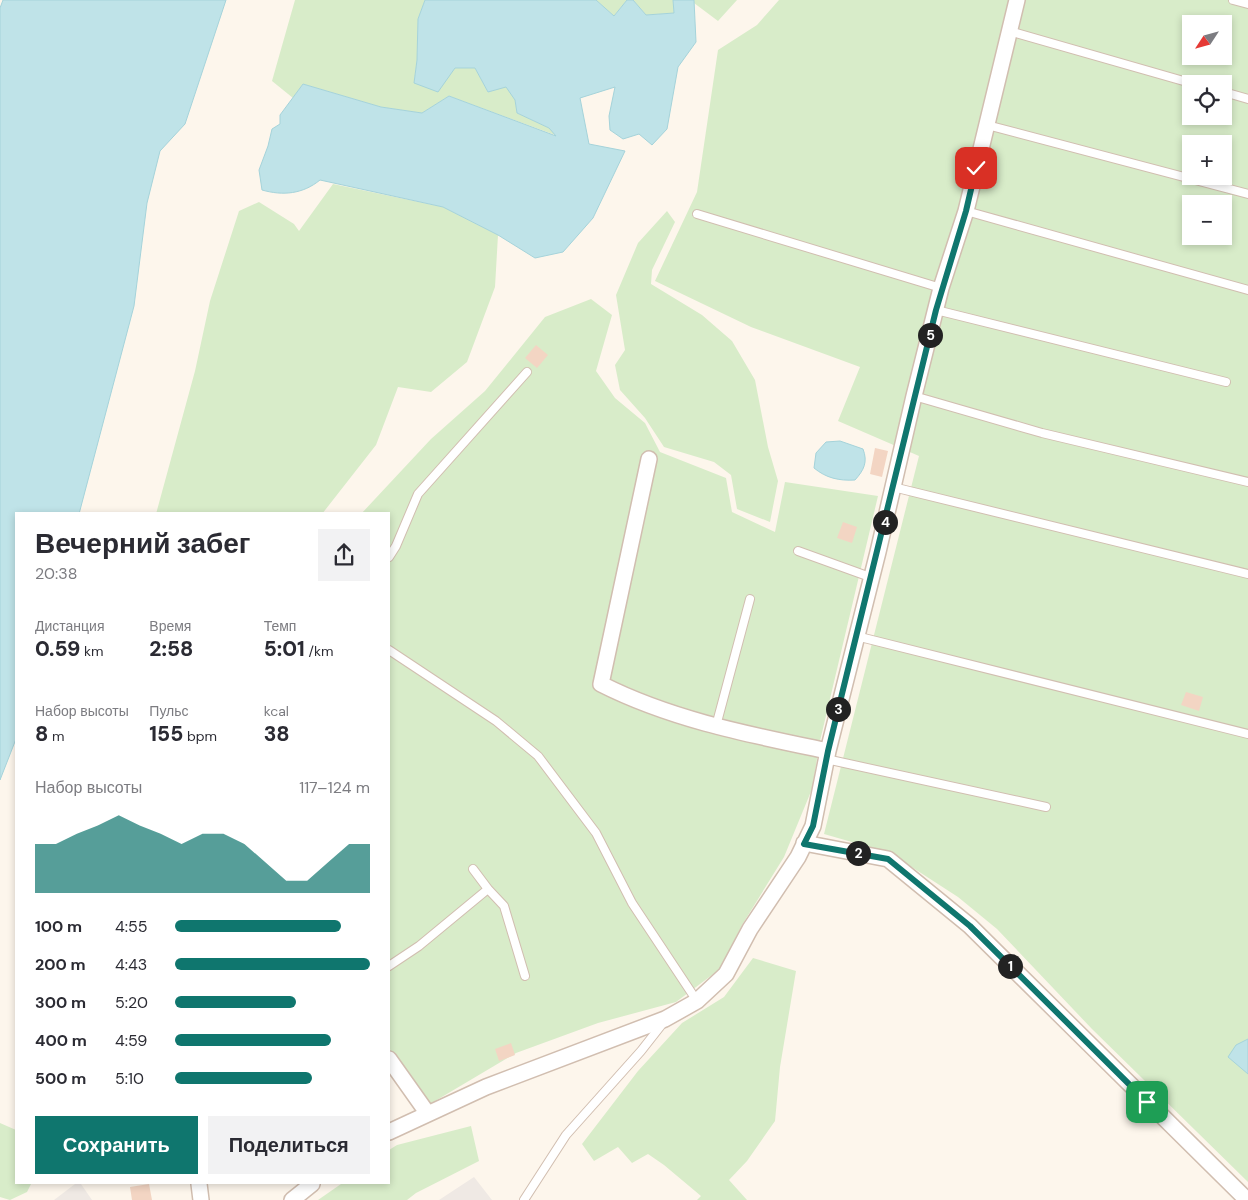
<!DOCTYPE html>
<html lang="ru">
<head>
<meta charset="utf-8">
<style>
  body { margin:0; font-family:"DM Sans",sans-serif; background:#f2f2f3; color:#2b2b33; height:100vh; display:flex; flex-direction:column; font-size:19px; white-space:nowrap }
  * { box-sizing:border-box; margin:0 }
  p { font-size:16px; color:#7c7c81 }
  .icon { flex:none; width:28px; height:28px; fill:none; stroke:currentColor; stroke-width:2; stroke-linecap:round; stroke-linejoin:round }
  .map { position:relative; flex:1; overflow:hidden }
  .panel { position:absolute; left:15px; top:512px; width:375px; height:672px; display:flex; flex-direction:column; background:#fff; border-radius:0px; box-shadow:0 2px 8px #0003 }
  .panel>* { flex:none }
  .needle { width:32px; rotate:234deg }
  .fabs { position:absolute; left:1182px; top:15px; display:grid; gap:10px }
  .fabs a { display:grid; place-items:center; width:50px; height:50px; border-radius:0px; background:#fff; box-shadow:0 2px 8px #0003; font-size:25px }
  .pin { position:absolute; display:grid; place-items:center; width:42px; height:42px; color:#fff; margin:-21px; border-radius:10px; box-shadow:0 2px 8px #0006 }
  .km { position:absolute; width:25px; height:25px; margin:-12px; border-radius:50%; background:#222; color:#fff; font-size:14px; line-height:25px; text-align:center }
  .round { display:grid; place-items:center; flex:none; width:52px; height:52px; border-radius:0px; background:#f2f2f3 }
  .overview { display:flex; align-items:center; justify-content:space-between; height:85px; padding:0 20px }
  h1 { font-size:28px; font-weight:800; line-height:38px }
  .figures { display:grid; grid-template-columns:repeat(3,1fr); gap:8px; height:85px; padding:5px 20px }
  .figures div { display:grid; align-content:center }
  .figures b { font-size:21px; font-weight:800 }
  .figures small { font-size:14px; font-weight:400 }
  .figures p { font-size:14px }
  .chart { height:140px; padding:10px 20px }
  .chart p { display:flex; justify-content:space-between }
  .chart svg { width:100%; height:90px; margin-top:5px; fill:#0f766e; opacity:.7 }
  .button { display:flex; gap:10px; margin-top:auto; padding:10px 20px }
  .button a { flex:1; height:58px; border-radius:0px; background:#0f766e; color:#fff; font-size:20px; font-weight:800; line-height:58px; text-align:center }
  .button a+a { background:#f2f2f3; color:#2b2b33 }
  ul { padding:0 20px; list-style:none; font-size:16px }
  li { display:grid; grid-template-columns:80px 60px 1fr; align-items:center; height:38px }
  li i { height:12px; border-radius:6px; background:#0f766e }
  .map>svg:first-child { display:block }
  .industrial { fill:#efe9e4 }
  .green { fill:#d8ecc9; fill-rule:evenodd }
  .water { fill:#bfe3e8; stroke:#a5d3da }
  .building { fill:#f3d5c3 }
  .lines { fill:none; stroke-linecap:round; stroke-linejoin:round }
  .lane-casing { stroke:#d1beb0; stroke-width:10 }
  .street-casing { stroke:#d1beb0; stroke-width:18 }
  .lane { stroke:#fff; stroke-width:8 }
  .street { stroke:#fff; stroke-width:15 }
  .route-casing { stroke:#fff; stroke-width:10 }
  .route { stroke:#0f766e; stroke-width:6 }
</style>
</head>
<body>
<div class="map">
<svg width="1248" height="1200" viewBox="0 0 1248 1200">
  <rect width="100%" height="100%" fill="#fdf6ec"/>
  <path class="industrial" d="M 474,1177 L 492,1200 L 439,1200 Z
    M 75,1184 L 81,1184 L 92,1200 L 54,1200 Z"/>
  <path class="green" d="M 295,0 L 425,0 L 418,19 L 417,60 L 414,83 L 455,68 L 475,68 L 488,92 L 506,86 L 515,100 L 517,113 L 549,128 L 558,136 L 449,96 L 422,113 L 381,107 L 303,84 L 293,98 L 272,81 Z
    M 596,0 L 627,0 L 614,16 Z
    M 633,0 L 673,0 L 674,13 L 646,15 Z
    M 694,0 L 737,0 L 718,21 L 694,3 Z
    M 779,0 L 1248,0 L 1248,1182 L 1092,1029 L 997,929 L 958,897 L 890,853 L 824,834 L 919,456 L 838,421 L 860,367 L 751,327 L 655,281 L 697,192 L 718,50 L 757,25 ZM 1191,24 L 1224,24 L 1224,56 L 1191,56 ZM 1191,84 L 1224,84 L 1224,116 L 1191,116 ZM 1191,144 L 1224,144 L 1224,176 L 1191,176 ZM 1191,204 L 1224,204 L 1224,236 L 1191,236 Z
    M 333,184 L 443,207 L 498,235 L 495,287 L 467,362 L 431,392 L 398,387 L 376,445 L 322,514 L 156,514 L 195,371 L 210,301 L 239,211 L 259,202 L 294,224 L 299,231 Z
    M 667,211 L 675,222 L 652,270 L 651,284 L 702,315 L 732,341 L 755,380 L 768,447 L 778,481 L 770,522 L 737,509 L 731,475 L 714,462 L 664,447 L 645,418 L 620,390 L 615,365 L 625,350 L 616,295 L 638,243 Z
    M 591,299 L 612,315 L 596,371 L 615,398 L 645,423 L 660,452 L 726,478 L 732,512 L 775,532 L 785,482 L 878,496 L 820,741 L 812,789 L 784,857 L 742,925 L 720,969 L 676,1002 L 598,1023 L 516,1053 L 430,1104 L 389,1048 L 389,514 L 361,514 L 431,439 L 485,391 L 545,317 Z
    M 753,958 L 796,971 L 780,1067 L 775,1121 L 747,1161 L 729,1180 L 747,1200 L 697,1200 L 701,1196 L 664,1165 L 648,1154 L 632,1163 L 618,1147 L 594,1161 L 582,1144 L 638,1071 L 682,1023 L 724,997 Z
    M 0,1123 L 16,1130 L 16,1184 L 31,1184 L 27,1192 L 10,1200 L 0,1197 Z
    M 471,1126 L 479,1161 L 416,1193 L 407,1200 L 318,1200 L 341,1184 L 389,1184 L 389,1150 L 397,1145 Z"/>
  <path class="water" d="M 3,0 L 226,0 L 185,124 L 160,151 L 147,203 L 134,306 L 79,514 L 16,514 L 16,739 L 0,780 L 0,8 Z
    M 425,0 L 596,0 L 614,16 L 627,0 L 633,0 L 646,15 L 674,13 L 673,0 L 694,0 L 696,42 L 678,67 L 667,129 L 652,145 L 639,134 L 623,139 L 610,130 L 609,116 L 615,87 L 580,98 L 589,144 L 625,151 L 593,218 L 563,252 L 535,258 L 498,235 L 443,207 L 320,180 C 303,194 283,196 262,190 L 259,170 L 268,146 L 272,129 L 280,124 L 280,115 L 303,84 L 381,107 L 422,113 L 449,96 L 556,136 L 549,128 L 517,113 L 515,100 L 506,87 L 488,92 L 475,68 L 455,68 L 438,92 L 414,83 L 417,60 L 418,19 Z
    M 840,441 L 863,449 C 868,462 864,470 855,480 C 839,481 826,478 814,468 L 816,453 L 826,442 Z
    M 1248,1039 L 1248,1074 L 1228,1057 L 1236,1045 Z"/>
  <path class="building" d="M 536,345 L 548,355 L 537,368 L 525,358 Z
    M 875,448 L 888,451 L 882,477 L 870,474 Z
    M 843,522 L 857,527 L 852,543 L 837,538 Z
    M 1186,692 L 1203,697 L 1199,711 L 1181,705 Z
    M 511,1043 L 515,1055 L 499,1061 L 495,1049 Z
    M 149,1184 L 152,1200 L 132,1200 L 130,1187 Z"/>
  <g class="lines">
    <g class="lane-casing">
      <path id="lane" d="M 1233,0 L 1248,4
        M 1009,31 L 1194,84
        M 1224,92 L 1248,99
        M 987,125 L 1248,194
        M 966,211 L 1248,290
        M 697,214 L 941,288
        M 936,310 L 1226,382
        M 914,396 L 1042,433 L 1248,482
        M 893,487 L 1248,574
        M 798,551 L 870,577
        M 389,557 L 396,546 L 418,494 L 527,372
        M 856,636 L 1248,734
        M 389,650 L 496,721 L 538,756 L 596,833 L 632,903 L 697,1001
        M 716,726 L 750,599
        M 826,759 L 1046,807
        M 488,889 L 504,906 L 525,976
        M 389,966 L 419,946 L 488,889 L 473,869
        M 524,1200 L 566,1135 L 641,1051 L 663,1023"/>
    </g>
    <g class="street-casing">
      <path id="street" d="M 649,459 L 601,684 C 672,720 751,735 828,751
        M 804,843 L 888,859 L 970,926 L 1247,1200
        M 389,1059 L 428,1114
        M 389,1132 L 486,1087 L 665,1019 L 697,1001 L 726,974 L 750,929 L 798,857 L 813,826 L 828,751 L 878,552 L 914,396 L 941,288 L 966,211 L 1017,0
        M 199,1184 L 201,1200
        M 292,1200 L 312,1184"/>
    </g>
    <use href="#lane" class="lane"/>
    <use href="#street" class="street"/>
  </g>
  <g class="lines">
    <g class="route-casing">
      <path id="route" d="M 976,168 L 966,211 L 936,310 L 828,751 L 813,826 L 804,844 L 888,859 L 970,926 L 1147,1102"/>
    </g>
    <use href="#route" class="route"/>
  </g>
</svg>
<div class="fabs">
<a><svg class="needle" viewBox="-14 -14 28 28"><path d="M0-13l5 13h-10z" fill="#e53935"/><path d="M0 13l5-13h-10z" fill="#7c7c81"/></svg></a>
<a><svg class="icon" aria-label="locate" viewBox="0 0 24 24"><circle cx="12" cy="12" r="6"/><path d="M12 2v4M12 18v4M2 12h4M18 12h4"/></svg></a>
<a>+</a>
<a>−</a>
</div>
<div class="pin" style="left:1147px;top:1102px;background:#1e9e55"><svg class="icon" aria-label="arrive" viewBox="0 0 24 24"><path d="M6 21V4h12l-3 4 3 4H6"/></svg></div>
<div class="pin" style="left:976px;top:168px;background:#d93025"><svg class="icon" aria-label="check" viewBox="0 0 24 24"><path d="M5 12l5 5 9-10"/></svg></div>
<b class="km" style="left:1010px;top:966px">1</b>
<b class="km" style="left:858px;top:853px">2</b>
<b class="km" style="left:838px;top:709px">3</b>
<b class="km" style="left:885px;top:522px">4</b>
<b class="km" style="left:930px;top:335px">5</b>
<section class="panel">
<div class="overview"><div><h1>Вечерний забег</h1><p>20:38</p></div><a class="round"><svg class="icon" aria-label="share" viewBox="0 0 24 24"><path d="M12 15V3M7 8l5-5 5 5M5 13v7h14v-7"/></svg></a></div>
<div class="figures">
<div><p>Дистанция</p><b>0.59<small> km</small></b></div>
<div><p>Время</p><b>2:58</b></div>
<div><p>Темп</p><b>5:01<small> /km</small></b></div>
</div>
<div class="figures">
<div><p>Набор высоты</p><b>8<small> m</small></b></div>
<div><p>Пульс</p><b>155<small> bpm</small></b></div>
<div><p>kcal</p><b>38</b></div>
</div>
<div class="chart"><p><span>Набор высоты</span>117–124 m</p>
<svg viewBox="0 0 160 44" preserveAspectRatio="none"><path d="M0 44V20L10 20L20 15L30 11L40 6L50 11L60 15L70 20L80 15L90 15L100 20L110 29L120 38L130 38L140 29L150 20L160 20V44z"/></svg>
</div>
<ul>
<li><b>100 m</b>4:55<i style="width:85%"></i></li>
<li><b>200 m</b>4:43<i style="width:100%"></i></li>
<li><b>300 m</b>5:20<i style="width:62%"></i></li>
<li><b>400 m</b>4:59<i style="width:80%"></i></li>
<li><b>500 m</b>5:10<i style="width:70%"></i></li>
</ul>
<div class="button"><a>Сохранить</a><a>Поделиться</a></div>
</section>
</div>
</body>
</html>
